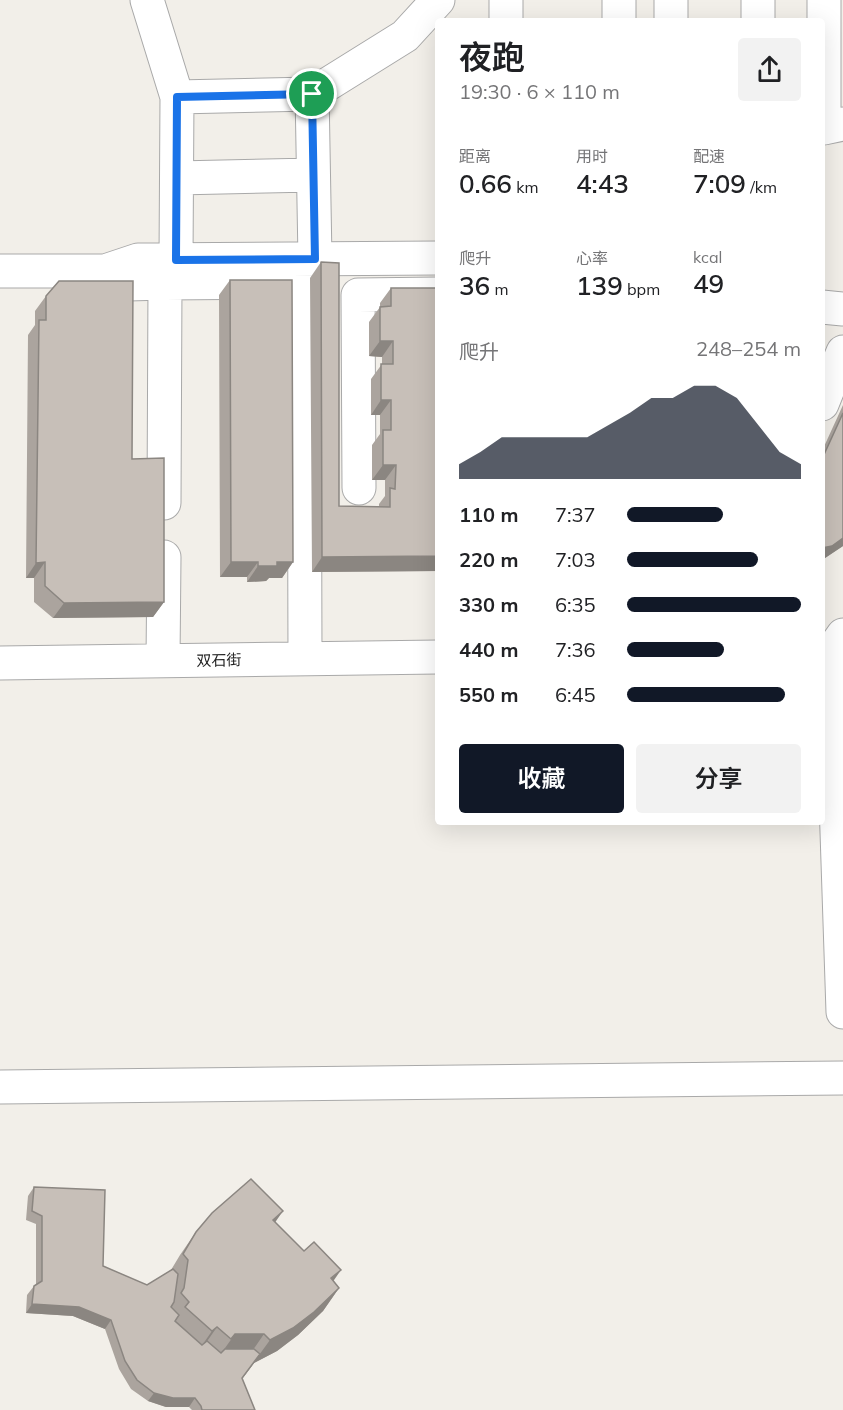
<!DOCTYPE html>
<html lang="zh">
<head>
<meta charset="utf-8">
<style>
  body { margin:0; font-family:Mulish,"Noto Sans SC",sans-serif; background:#f2f2f2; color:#202124; height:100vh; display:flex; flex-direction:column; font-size:22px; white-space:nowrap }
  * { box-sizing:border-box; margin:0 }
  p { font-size:20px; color:#757577 }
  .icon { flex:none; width:33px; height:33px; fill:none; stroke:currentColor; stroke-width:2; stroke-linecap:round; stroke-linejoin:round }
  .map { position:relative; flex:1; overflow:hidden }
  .details { position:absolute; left:435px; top:18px; width:390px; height:807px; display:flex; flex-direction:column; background:#fff; border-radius:6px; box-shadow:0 6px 24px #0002 }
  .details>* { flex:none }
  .pin { position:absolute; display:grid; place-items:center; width:51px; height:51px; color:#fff; margin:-26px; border:3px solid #fff; border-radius:50%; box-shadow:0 2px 6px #0007 }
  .round { display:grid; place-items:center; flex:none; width:63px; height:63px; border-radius:6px; background:#f2f2f2 }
  .head { display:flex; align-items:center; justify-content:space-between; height:102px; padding:0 24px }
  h1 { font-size:33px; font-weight:600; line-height:45px }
  .metrics { display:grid; grid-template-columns:repeat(3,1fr); gap:9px; height:102px; padding:6px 24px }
  .metrics div { display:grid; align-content:center }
  .metrics b { font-size:26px; font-weight:600 }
  .metrics small { font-size:16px; font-weight:400 }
  .metrics p { font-size:16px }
  .chart { height:168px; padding:12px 24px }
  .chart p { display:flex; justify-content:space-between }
  .chart svg { width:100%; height:108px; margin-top:6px; fill:#111827; opacity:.7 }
  .action { display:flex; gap:12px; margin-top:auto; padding:12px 24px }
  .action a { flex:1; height:69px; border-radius:6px; background:#111827; color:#fff; font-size:24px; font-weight:600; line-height:69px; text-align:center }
  .action a+a { background:#f2f2f2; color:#202124 }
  ul { padding:0 24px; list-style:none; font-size:20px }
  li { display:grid; grid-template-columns:96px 72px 1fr; align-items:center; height:45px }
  li i { height:15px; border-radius:8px; background:#111827 }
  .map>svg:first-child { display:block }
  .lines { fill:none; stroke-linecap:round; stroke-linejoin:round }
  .minor-casing { stroke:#a9a9a9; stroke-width:35 }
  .minor { stroke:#fff; stroke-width:33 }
  .wall { fill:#aba49e }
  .shaded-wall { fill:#8b8681 }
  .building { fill:#c7bfb8; stroke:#8b8681; stroke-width:1.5 }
  .route-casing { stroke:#fff; stroke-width:12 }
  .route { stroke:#1a73e8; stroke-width:8 }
  .labels { text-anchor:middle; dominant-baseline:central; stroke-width:4.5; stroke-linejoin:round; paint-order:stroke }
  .street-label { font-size:15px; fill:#222; stroke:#fff }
</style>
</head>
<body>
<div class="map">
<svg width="843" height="1410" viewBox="0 0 843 1410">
  <rect width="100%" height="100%" fill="#f2efe9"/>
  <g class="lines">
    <g class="minor-casing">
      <path id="minor" d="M 147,0 L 177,97 L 312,94 L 405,36 L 438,0
        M 619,0 L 619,21
        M 824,0 L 824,128 L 843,124
        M 506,21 L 506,0
        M 671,21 L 671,0
        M 758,21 L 758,0
        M 312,91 L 315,259
        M 177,178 L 313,175
        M 176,260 L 177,97
        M 0,271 L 105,271 L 138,260 L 438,258
        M 105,271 L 128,284 L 165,283 L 164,503
        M 165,283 L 304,282 L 305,658
        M 822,307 L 843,309
        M 822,404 L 843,352
        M 359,488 L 358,295 L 438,294
        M 843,635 L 831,652 L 843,1012
        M 163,660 L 164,557
        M 0,663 L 438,657
        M 0,1087 L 843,1078"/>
    </g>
    <use href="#minor" class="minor"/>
  </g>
  <path class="wall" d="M 321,262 L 339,506 L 379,507 L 379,504 L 385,496 L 385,480 L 372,480 L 372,445 L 380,434 L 380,415 L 371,415 L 371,379 L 382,364 L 382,357 L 369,356 L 369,322 L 380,307 L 380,303 L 391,288 L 438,571 L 312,572 L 310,278 Z
    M 230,280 L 293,562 L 282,578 L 269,578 L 266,581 L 247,582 L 247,577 L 220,577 L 219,295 Z
    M 46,296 L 132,459 L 164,602 L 153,617 L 53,618 L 34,602 L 34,578 L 26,578 L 28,335 L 35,325 L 35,311 Z
    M 843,405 L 843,546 L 822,560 L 822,451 Z
    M 34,1187 L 103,1266 L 147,1285 L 171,1270 L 180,1255 L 196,1232 L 275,1223 L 339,1288 L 323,1311 L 298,1335 L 277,1351 L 254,1363 L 242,1379 L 255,1410 L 192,1410 L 189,1407 L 166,1407 L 148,1401 L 131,1389 L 119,1369 L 105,1329 L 73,1316 L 26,1313 L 27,1295 L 34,1286 L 36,1285 L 36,1224 L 26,1220 L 28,1196 Z"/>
  <path class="shaded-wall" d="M 380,341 L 393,341 L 382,357 L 369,356 Z
    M 381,400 L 391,400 L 380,415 L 371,415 Z
    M 383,465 L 396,465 L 385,480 L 372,480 Z
    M 843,538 L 843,546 L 822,560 L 822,548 Z
    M 438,556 L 438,571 L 312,572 L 322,557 Z
    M 45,562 L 34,578 L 26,578 L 36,563 Z
    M 231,562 L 258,562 L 247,577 L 220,577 Z
    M 277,562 L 293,562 L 282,578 L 269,578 L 266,581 L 247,582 L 258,566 Z
    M 164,602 L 153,617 L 53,618 L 64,603 Z
    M 283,1211 L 267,1234 L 273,1220 Z
    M 341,1270 L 325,1293 L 331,1278 Z
    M 339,1288 L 323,1311 L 298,1335 L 277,1351 L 254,1363 L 236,1387 L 270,1340 Z
    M 32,1304 L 79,1307 L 111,1320 L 105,1329 L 73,1316 L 26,1313 Z
    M 217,1327 L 201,1350 L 196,1354 L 212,1331 Z
    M 235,1334 L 264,1334 L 248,1357 L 215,1362 Z
    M 154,1393 L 195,1398 L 189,1407 L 166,1407 L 148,1401 Z"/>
  <path class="building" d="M 321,262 L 339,263 L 339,506 L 390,507 L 390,488 L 395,489 L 396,465 L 383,465 L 383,430 L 391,430 L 391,400 L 381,400 L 381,364 L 393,364 L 393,341 L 380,341 L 380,307 L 391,306 L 391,288 L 438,288 L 438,556 L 322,557 Z
    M 230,280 L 292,280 L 293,562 L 277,562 L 277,566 L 258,566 L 258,562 L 231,562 Z
    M 59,281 L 133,281 L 132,459 L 164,458 L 164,602 L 64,603 L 45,586 L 45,562 L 36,563 L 39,320 L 46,320 L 46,296 Z
    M 843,413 L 843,538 L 832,546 L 822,548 L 822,459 Z
    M 251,1179 L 283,1211 L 273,1220 L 304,1251 L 314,1242 L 341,1270 L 331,1278 L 339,1288 L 314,1312 L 293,1328 L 270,1340 L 264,1334 L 235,1334 L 231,1339 L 217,1327 L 212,1331 L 185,1307 L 189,1302 L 181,1293 L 184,1288 L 188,1260 L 183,1254 L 196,1232 L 212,1213 Z
    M 34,1187 L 105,1190 L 103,1266 L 147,1285 L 173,1269 L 178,1274 L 174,1302 L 171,1307 L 179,1315 L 175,1321 L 202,1345 L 207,1341 L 221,1353 L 225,1349 L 254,1349 L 260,1354 L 242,1378 L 255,1410 L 202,1410 L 201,1406 L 195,1398 L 173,1398 L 154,1393 L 137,1380 L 125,1361 L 111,1320 L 79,1307 L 32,1304 L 34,1286 L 42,1281 L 42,1216 L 32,1211 Z"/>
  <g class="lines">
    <g class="route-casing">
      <path id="route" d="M 312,94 L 315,259 L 176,260 L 177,97 Z"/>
    </g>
    <use href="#route" class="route"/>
  </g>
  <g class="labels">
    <g class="street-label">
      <text transform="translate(219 660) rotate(-1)">双石街</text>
    </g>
  </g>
</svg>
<div class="pin" style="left:312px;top:94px;background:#1e9e55"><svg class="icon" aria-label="arrive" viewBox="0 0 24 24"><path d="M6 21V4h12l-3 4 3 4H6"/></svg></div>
<section class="details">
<div class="head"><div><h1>夜跑</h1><p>19:30 · 6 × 110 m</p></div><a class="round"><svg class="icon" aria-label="share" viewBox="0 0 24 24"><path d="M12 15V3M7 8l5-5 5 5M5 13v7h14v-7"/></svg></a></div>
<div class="metrics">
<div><p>距离</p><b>0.66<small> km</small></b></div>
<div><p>用时</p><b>4:43</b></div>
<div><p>配速</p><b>7:09<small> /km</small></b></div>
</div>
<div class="metrics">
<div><p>爬升</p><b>36<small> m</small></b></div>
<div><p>心率</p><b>139<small> bpm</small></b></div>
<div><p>kcal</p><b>49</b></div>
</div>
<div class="chart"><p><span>爬升</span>248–254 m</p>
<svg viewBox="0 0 160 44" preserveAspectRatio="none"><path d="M0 44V38L10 33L20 27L30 27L40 27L50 27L60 27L70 22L80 17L90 11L100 11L110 6L120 6L130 11L140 22L150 33L160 38V44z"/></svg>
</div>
<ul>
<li><b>110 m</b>7:37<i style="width:55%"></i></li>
<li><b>220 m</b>7:03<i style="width:75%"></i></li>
<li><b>330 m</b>6:35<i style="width:100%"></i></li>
<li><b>440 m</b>7:36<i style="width:56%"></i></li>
<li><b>550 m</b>6:45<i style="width:91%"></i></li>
</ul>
<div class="action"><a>收藏</a><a>分享</a></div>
</section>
</div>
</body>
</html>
